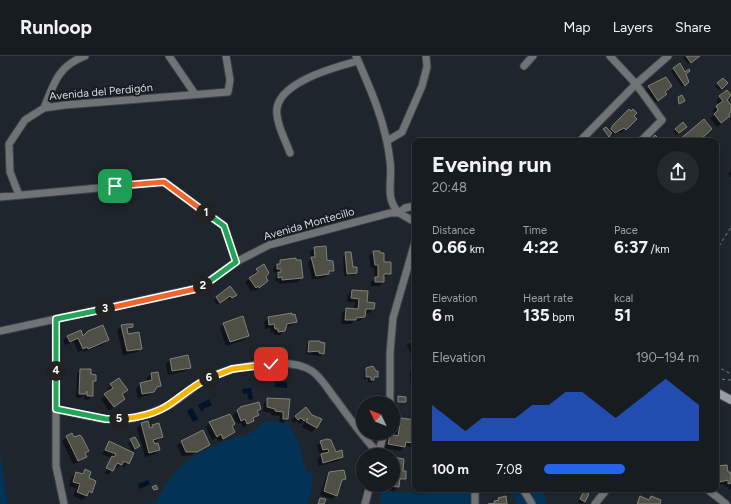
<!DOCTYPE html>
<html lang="en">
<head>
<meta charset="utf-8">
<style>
  body { margin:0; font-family:Figtree,sans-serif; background:#24292e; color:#f1f3f6; height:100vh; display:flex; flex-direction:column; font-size:15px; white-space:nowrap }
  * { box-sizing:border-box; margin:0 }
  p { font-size:13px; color:#9ea1a5 }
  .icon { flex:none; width:22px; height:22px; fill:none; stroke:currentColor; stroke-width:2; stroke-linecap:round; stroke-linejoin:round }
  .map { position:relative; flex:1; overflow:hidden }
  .drawer { position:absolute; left:412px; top:82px; width:307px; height:354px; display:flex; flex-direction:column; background:#171c21; border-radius:8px; box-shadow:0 1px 3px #0004,0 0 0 1px #363a3f }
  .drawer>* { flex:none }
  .needle { width:26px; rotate:313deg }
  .fabs { position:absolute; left:356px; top:340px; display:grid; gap:8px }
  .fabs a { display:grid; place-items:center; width:44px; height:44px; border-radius:50%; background:#171c21; box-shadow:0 1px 3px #0004,0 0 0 1px #363a3f; font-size:20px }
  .pin { position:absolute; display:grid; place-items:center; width:34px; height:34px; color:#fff; margin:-17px; border-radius:8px; box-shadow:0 2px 6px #0006 }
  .km { position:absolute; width:20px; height:20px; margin:-10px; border-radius:50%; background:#222; color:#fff; font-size:11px; line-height:20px; text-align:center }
  .round { display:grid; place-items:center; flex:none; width:42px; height:42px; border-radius:21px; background:#24292e }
  .head { display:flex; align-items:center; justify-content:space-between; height:68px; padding:0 20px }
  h1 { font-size:22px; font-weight:700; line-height:30px }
  .stats { display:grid; grid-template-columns:repeat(3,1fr); gap:6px; height:68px; padding:4px 20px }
  .stats div { display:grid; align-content:center }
  .stats b { font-size:17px; font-weight:700 }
  .stats small { font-size:11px; font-weight:400 }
  .stats p { font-size:11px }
  .chart { height:112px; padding:8px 20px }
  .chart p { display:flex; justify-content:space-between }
  .chart svg { width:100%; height:72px; margin-top:4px; fill:#2563eb; opacity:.7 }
  ul { padding:0 20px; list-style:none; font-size:13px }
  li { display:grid; grid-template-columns:64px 48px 1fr; align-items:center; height:30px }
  li i { height:10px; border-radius:5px; background:#2563eb }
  header { display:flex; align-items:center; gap:24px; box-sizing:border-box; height:56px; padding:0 20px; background:#171c21; border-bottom:1px solid #363a3f }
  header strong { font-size:19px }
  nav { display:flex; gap:22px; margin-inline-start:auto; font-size:14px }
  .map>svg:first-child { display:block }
  .green { fill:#033257 }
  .water { fill:#001329 }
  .shadow { fill:#0007 }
  .building { fill:#4f4f46; stroke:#818278 }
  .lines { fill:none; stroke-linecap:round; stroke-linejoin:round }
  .minor-casing { stroke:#3d4249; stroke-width:9 }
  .secondary-casing { stroke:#3d4249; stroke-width:10 }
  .path { stroke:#7b8086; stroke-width:1; stroke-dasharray:3 3; stroke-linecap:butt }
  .minor { stroke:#6f7376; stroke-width:7 }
  .secondary { stroke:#9a9fa5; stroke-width:8 }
  .split-1-casing { stroke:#fff; stroke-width:8 }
  .split-2-casing { stroke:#fff; stroke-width:8 }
  .split-3-casing { stroke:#fff; stroke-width:8 }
  .split-4-casing { stroke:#fff; stroke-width:8 }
  .split-5-casing { stroke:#fff; stroke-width:8 }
  .split-6-casing { stroke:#fff; stroke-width:8 }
  .split-7-casing { stroke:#fff; stroke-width:8 }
  .split-1 { stroke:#f0652b; stroke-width:5 }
  .split-2 { stroke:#22a559; stroke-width:5 }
  .split-3 { stroke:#f0652b; stroke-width:5 }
  .split-4 { stroke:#22a559; stroke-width:5 }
  .split-5 { stroke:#22a559; stroke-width:5 }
  .split-6 { stroke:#f5b400; stroke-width:5 }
  .split-7 { stroke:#f5b400; stroke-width:5 }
  .labels { text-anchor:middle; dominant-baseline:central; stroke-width:4; stroke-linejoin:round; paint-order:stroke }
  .street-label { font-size:11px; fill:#d8dde1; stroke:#161c22 }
</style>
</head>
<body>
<header>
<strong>Runloop</strong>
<nav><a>Map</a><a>Layers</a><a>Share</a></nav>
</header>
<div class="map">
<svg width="731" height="448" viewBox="0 0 731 448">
  <rect width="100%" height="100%" fill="#1f252c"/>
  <path class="green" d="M 266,365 L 288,366 L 299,388 L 306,416 L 312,416 L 312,434 L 307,448 L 138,448 L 156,447 C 177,404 199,394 243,379 L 245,381 Z
    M 0,397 L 8,448 L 0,448 Z
    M 428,433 L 472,433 L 472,448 L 380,448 L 381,435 L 427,438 Z
    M 512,433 L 543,433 L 547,448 L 517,448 Z"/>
  <path class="water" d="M 275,325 L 287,326 L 287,332 L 275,331 Z
    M 251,332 L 253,343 L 249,344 L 247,337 L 243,338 L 242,333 Z
    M 209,343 L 212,349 L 203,353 L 202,356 L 198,349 Z
    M 192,352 L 198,363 L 193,366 L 187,355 Z
    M 148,424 L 150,428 L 140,433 L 138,428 Z"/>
  <path class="shadow" d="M 685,0 L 699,0 L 688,8 L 683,2 Z
    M 674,13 L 685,29 L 682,31 L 671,15 Z
    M 665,22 L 664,36 L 661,42 L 653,48 L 644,35 Z
    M 723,23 L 726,27 L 719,34 L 715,30 Z
    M 727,35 L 731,40 L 726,44 L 731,51 L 731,56 L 728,59 L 729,60 L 717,71 L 710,62 L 715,58 L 712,55 L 719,49 L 716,45 Z
    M 625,59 L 633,60 L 635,63 L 621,77 L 619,76 L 608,81 L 603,75 L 606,72 L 609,76 Z
    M 704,65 L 698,85 L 679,85 Z
    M 676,73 L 683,73 L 676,79 L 674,76 Z
    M 731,115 L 731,121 L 728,118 Z
    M 314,192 L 333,214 L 324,222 L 312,223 L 308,206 L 311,203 L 310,196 Z
    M 374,196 L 390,217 L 386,221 L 383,221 L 383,226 L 379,230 L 371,230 L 371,226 L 375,223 L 374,212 L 371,212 L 369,200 Z
    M 346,197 L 352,212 L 356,217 L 354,219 L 344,220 L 343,200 Z
    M 280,205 L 302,221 L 298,226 L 279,228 L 278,225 L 275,225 L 277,216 L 274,217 L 273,213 Z
    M 257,214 L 267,225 L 255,235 L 254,234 L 251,235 L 245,226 L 254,220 L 253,218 Z
    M 414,220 L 415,220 L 415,227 L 413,227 Z
    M 230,231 L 233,241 L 229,244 L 227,241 L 217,249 L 214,244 Z
    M 352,235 L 366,247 L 374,248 L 373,253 L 369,257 L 364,257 L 364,261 L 360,265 L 354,265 L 351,268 L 341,268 L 342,257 L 346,253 L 354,253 L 355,246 L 347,246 L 348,239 Z
    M 291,258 L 295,266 L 291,270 L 285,271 L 280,279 L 274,279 L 274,276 L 271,277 L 270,272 L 265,273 L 264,266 L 268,262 Z
    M 224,268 L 248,280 L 244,284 L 226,290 L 220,272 Z
    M 122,270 L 132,271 L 126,275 L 127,279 L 141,292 L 137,296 L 123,299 L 117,274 Z
    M 68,280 L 83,282 L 108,284 L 104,288 L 84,296 L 83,294 L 78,296 L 74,286 L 65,289 L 63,284 Z
    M 415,284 L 415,300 L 412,301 L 407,289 Z
    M 310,286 L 323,297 L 320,300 L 306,298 L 307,288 Z
    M 170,304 L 190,311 L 185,315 L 168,319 L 166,308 Z
    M 415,312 L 415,348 L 414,348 L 412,338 L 414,331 L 411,331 L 410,316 Z
    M 367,313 L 377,321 L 371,327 L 368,326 L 368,323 L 364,323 L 364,315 Z
    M 81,314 L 95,324 L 92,327 L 92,339 L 88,344 L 84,343 L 84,339 L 81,342 L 76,342 L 77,318 Z
    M 157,317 L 160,330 L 149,339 L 138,342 L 136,332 L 141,328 L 148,326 L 147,322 L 151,318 Z
    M 111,329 L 124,343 L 109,355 L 101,343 L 109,336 L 107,333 Z
    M 268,343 L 289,344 L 287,363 L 283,367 L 279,366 L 280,360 L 271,359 L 271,357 L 263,355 L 264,347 Z
    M 249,349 L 260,352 L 256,356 L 257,359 L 253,365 L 243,372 L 241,367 L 237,368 L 233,359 L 245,350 Z
    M 306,352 L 316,372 L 312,376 L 302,371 L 306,364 L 299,368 L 297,365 L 294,367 L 291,364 Z
    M 402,363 L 415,365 L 415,387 L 411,391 L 405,390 L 400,395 L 385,392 L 386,383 L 390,379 L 395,380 L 397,367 Z
    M 210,367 L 231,371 L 234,376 L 219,386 L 216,382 L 212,384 L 206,371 Z
    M 141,368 L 149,373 L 153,370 L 162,381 L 153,387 L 159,394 L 155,398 L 145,401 L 137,372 Z
    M 202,376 L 209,388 L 192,399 L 182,400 L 177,390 L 181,386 Z
    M 72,378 L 74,382 L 88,395 L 81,405 L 73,408 L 62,385 Z
    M 135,382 L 139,390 L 132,395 L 128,387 Z
    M 110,386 L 128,407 L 124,411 L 120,409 L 117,412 L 114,411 L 108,419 L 103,416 L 108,405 L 103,416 L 105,417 L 111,405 L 109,405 L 111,402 L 102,398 Z
    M 321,386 L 332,392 L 334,391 L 335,397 L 342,400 L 338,405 L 319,410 L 317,403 L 324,398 L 324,396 L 319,397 L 317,390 Z
    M 393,402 L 402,416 L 405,423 L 398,427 L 398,431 L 394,435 L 383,434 L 384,429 L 393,429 Z
    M 716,411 L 731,420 L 731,433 L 729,434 L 728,431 L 725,431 L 724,428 L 716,429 Z
    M 85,415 L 91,436 L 82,444 L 73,440 L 76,432 L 69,430 L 72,421 L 76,417 L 81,419 Z
    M 330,417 L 345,423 L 340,427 L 336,439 L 332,443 L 320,439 L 326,421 Z
    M 549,433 L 557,433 L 550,436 Z
    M 584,437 L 585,445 L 582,448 L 578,446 Z
    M 640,441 L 648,445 L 651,441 L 659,448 L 635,448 Z"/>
  <path class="building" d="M 686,0 L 700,0 L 691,7 Z
    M 680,7 L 685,16 L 689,13 L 690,15 L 686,18 L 689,26 L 685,30 L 673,12 Z
    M 666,21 L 672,30 L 665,36 L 667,38 L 658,45 L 648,30 Z
    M 723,22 L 728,27 L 722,33 L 717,27 Z
    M 727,34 L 731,39 L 727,44 L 731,49 L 731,56 L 729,58 L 730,60 L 721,67 L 714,58 L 718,54 L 716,50 L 723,45 L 719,40 Z
    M 682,39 L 685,45 L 679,48 L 678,41 Z
    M 629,53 L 631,55 L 633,53 L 637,57 L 634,60 L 637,63 L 626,74 L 624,72 L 615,77 L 611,73 L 613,69 Z
    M 704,63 L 712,73 L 699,85 L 695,85 L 692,81 L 687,85 L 680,85 L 679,84 Z
    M 683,66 L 687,71 L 679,77 L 675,73 Z
    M 606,71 L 612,77 L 609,81 L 603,73 Z
    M 655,79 L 661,85 L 649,85 Z
    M 326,190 L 327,204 L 333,205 L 334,215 L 329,215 L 329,218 L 316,220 L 311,201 L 315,201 L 314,191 Z
    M 373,195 L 380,195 L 380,197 L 384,197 L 384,206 L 391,206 L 391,218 L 384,218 L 384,226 L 375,226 L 375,221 L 378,221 L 378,209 L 375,209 Z
    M 345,196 L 351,196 L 353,211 L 357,211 L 357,217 L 347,218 Z
    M 296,202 L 296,204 L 301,204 L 303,222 L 282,224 L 282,221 L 278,222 L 278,216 L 281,216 L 281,213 L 277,213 L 277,208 L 280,208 L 280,204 Z
    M 264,208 L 269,217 L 266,221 L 268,225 L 259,232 L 258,230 L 256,232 L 249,222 L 258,216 L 256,213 Z
    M 230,230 L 237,239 L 232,242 L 230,240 L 220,247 L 216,241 Z
    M 352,234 L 368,235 L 367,246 L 375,247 L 374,253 L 366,253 L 365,261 L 356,262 L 356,264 L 345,264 L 346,252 L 358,253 L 359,243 L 351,242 Z
    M 292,257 L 292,259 L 295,258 L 297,266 L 287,268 L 285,275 L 278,276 L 278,273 L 275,273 L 274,268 L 269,269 L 268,261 Z
    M 243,260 L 249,280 L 230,286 L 223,267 Z
    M 128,268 L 133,268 L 133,271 L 127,272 L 128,278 L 139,276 L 142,293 L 127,295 L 121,269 Z
    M 103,269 L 109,284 L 88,293 L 87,291 L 83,293 L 78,282 L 70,286 L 67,280 L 81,274 L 83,280 L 88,275 Z
    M 415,283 L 415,294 L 411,285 Z
    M 309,285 L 320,285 L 320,286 L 325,287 L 324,298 L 319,297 L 319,295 L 308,296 Z
    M 188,299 L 191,312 L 172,315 L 170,303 Z
    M 373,310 L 376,315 L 378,315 L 378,321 L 374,321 L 374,324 L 371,324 L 371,321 L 366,321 L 366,312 Z
    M 80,313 L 91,313 L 91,318 L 96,319 L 96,325 L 93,325 L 93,340 L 87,340 L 87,335 L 86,338 L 79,338 Z
    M 158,316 L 161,330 L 157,331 L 154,336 L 142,338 L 140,327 L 152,324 L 151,317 Z
    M 119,322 L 128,334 L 122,338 L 125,343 L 114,351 L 104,338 L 113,332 L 110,328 Z
    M 398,340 L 406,341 L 406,346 L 398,346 Z
    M 267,342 L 290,343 L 288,363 L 283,363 L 283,356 L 275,355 L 275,353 L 267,351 Z
    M 259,346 L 261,353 L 257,355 L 259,359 L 253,362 L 254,365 L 247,368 L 245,363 L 241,365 L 237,354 L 240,352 L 240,351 Z
    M 306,351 L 312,359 L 322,363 L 317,372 L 306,366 L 308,362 L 304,365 L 301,362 L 298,364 L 295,360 Z
    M 230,358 L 235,368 L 232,370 L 235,376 L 223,383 L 221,378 L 217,381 L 209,366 Z
    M 401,362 L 415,364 L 415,387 L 406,386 L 405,391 L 388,388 L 390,378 L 398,380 Z
    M 148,365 L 150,372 L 153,371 L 152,369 L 159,367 L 163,381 L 153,384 L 155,388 L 158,387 L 160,394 L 149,397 L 141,367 Z
    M 203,374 L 210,389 L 197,396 L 186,396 L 181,385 Z
    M 72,377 L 74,381 L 80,379 L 82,381 L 89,395 L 85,397 L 87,401 L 78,405 L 66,380 Z
    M 135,381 L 140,390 L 135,393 L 130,383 Z
    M 327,383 L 331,384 L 336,396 L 342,394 L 343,401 L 323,407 L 321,398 L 329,396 L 328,393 L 323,394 L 320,385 Z
    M 109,385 L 134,397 L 129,408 L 124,405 L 122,409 L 117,407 L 113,415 L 106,412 L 112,400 L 114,401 L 116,398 L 105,394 Z
    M 393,401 L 404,403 L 403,415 L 406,415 L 406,423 L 400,423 L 399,431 L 387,430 L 393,429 Z
    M 727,409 L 728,416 L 730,416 L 731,419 L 731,427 L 728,428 L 728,424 L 720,426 L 719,420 L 716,420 L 716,410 Z
    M 85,413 L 91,416 L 89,422 L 96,425 L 92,437 L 89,435 L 87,440 L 77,436 L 80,428 L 73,426 L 76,416 L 83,418 Z
    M 344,414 L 346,423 L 342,424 L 337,440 L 324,435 L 329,416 Z
    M 156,429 L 158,433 L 154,434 L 152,431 Z
    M 584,435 L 589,438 L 585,446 L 580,443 Z
    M 506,440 L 507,448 L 488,448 L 495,447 L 494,445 L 499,444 L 498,442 Z
    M 640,440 L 649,444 L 651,440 L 661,444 L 660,448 L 637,448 Z
    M 320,442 L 326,443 L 324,448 L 318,448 Z"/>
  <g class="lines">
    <g class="minor-casing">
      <path id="minor" d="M 169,0 L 195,38
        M 356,0 C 371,34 386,68 390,105 C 393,124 384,142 399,157
        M 610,0 L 636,28 L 662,64 L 641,85
        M 524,10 L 533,0
        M 44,52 C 54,27 58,10 85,0
        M 387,85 L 402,76 L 422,30 L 427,11 L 426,0
        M 580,85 L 636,28 L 668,0
        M 290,97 C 286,85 278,72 277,59 C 272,27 336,11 358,5
        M 19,139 L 10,116 L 9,88 L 25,64 L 44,52 L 65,49 L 228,36 L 230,24 L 226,0
        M 0,141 L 164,126 L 224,170 L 236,206
        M 415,150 L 405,152 L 399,157 L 415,166
        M 56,263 L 56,410 L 64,448
        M 0,275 L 199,232 L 236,206 L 269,189 L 390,157 L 399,157
        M 390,347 L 390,297 L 393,262 L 415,186
        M 56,353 C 81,358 110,368 134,362 C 145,359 159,355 169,349 C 182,342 192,331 206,323 C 228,311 289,299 312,315 C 322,322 329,335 337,345 C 350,363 363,381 378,397
        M 378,399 L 384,377
        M 523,433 L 532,448
        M 707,433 L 726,448
        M 365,448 L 370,429
        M 475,448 L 475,433
        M 595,448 L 607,433"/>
    </g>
    <g class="secondary-casing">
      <path id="secondary" d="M 716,336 L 731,344"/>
    </g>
    <path class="path" d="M 716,195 L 731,171
      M 716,310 L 731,318
      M 716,323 L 731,324"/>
    <use href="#minor" class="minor"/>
    <use href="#secondary" class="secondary"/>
  </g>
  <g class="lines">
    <g class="split-1-casing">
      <path id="split-1" d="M 115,130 L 164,126 L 206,157"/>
    </g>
    <g class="split-2-casing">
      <path id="split-2" d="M 203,230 L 236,206 L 224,170 L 206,157"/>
    </g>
    <g class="split-3-casing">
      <path id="split-3" d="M 105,253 L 200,232 L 203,230"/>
    </g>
    <g class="split-4-casing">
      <path id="split-4" d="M 56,315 L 56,263 L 105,253"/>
    </g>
    <g class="split-5-casing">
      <path id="split-5" d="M 56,315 L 56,353 L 106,363 L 119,363"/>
    </g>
    <g class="split-6-casing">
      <path id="split-6" d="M 119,363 C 135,362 156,358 170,348 C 183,339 194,329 209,322"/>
    </g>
    <g class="split-7-casing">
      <path id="split-7" d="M 209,322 L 232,313 L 271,308"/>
    </g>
    <use href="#split-1" class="split-1"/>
    <use href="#split-2" class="split-2"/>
    <use href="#split-3" class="split-3"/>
    <use href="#split-4" class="split-4"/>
    <use href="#split-5" class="split-5"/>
    <use href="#split-6" class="split-6"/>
    <use href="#split-7" class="split-7"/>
  </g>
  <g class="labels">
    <g class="street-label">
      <text transform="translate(101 36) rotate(-5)">Avenida del Perdigón</text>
      <text transform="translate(309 168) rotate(-16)">Avenida Montecillo</text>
    </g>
  </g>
</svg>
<div class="fabs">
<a><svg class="needle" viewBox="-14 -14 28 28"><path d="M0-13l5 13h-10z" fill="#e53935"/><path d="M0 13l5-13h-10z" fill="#9ea1a5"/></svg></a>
<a><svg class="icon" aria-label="layers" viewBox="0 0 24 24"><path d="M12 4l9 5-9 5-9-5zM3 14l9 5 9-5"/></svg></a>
</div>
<div class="pin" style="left:115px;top:130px;background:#1e9e55"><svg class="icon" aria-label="arrive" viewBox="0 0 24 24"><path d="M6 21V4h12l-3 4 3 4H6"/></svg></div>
<div class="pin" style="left:271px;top:308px;background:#d93025"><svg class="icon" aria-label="check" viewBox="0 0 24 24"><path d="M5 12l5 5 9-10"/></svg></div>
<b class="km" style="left:206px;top:157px">1</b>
<b class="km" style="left:203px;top:230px">2</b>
<b class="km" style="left:105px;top:253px">3</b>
<b class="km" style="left:56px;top:315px">4</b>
<b class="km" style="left:119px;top:363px">5</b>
<b class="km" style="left:209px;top:322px">6</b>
<section class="drawer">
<div class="head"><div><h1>Evening run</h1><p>20:48</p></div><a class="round"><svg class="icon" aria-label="share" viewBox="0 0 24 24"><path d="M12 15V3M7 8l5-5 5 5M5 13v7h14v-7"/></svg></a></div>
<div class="stats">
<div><p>Distance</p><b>0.66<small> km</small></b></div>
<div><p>Time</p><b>4:22</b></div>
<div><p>Pace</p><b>6:37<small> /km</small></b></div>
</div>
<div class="stats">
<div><p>Elevation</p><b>6<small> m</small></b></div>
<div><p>Heart rate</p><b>135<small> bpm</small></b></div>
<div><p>kcal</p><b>51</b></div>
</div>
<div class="chart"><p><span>Elevation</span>190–194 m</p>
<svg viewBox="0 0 160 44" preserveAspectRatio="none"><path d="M0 44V22L10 30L20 38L30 30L40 30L50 30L60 22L70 22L80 14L90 14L100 22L110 30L120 22L130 14L140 6L150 14L160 22V44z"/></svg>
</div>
<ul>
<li><b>100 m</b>7:08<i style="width:52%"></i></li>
</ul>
</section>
</div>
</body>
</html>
